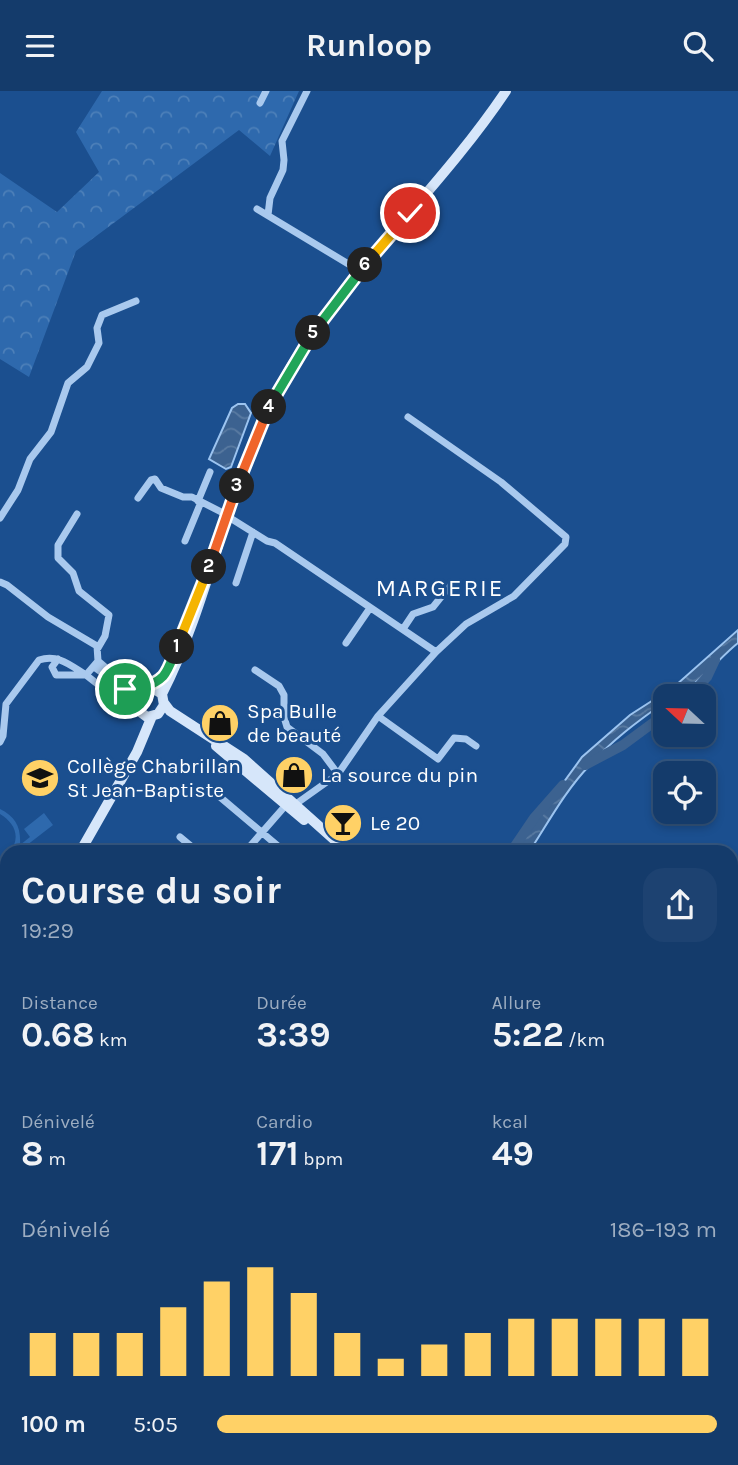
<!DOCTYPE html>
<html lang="fr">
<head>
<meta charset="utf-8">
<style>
  body { margin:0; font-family:Karla,sans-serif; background:#1d4271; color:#f1f3f6; height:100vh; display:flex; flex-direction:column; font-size:26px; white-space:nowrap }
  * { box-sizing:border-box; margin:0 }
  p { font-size:23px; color:#9dadc1 }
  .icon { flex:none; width:38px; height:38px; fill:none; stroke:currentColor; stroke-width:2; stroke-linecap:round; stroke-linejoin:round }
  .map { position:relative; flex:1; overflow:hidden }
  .drawer { position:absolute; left:0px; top:754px; width:738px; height:621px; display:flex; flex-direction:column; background:#143b6b; border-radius:21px 21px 0 0; box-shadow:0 4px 10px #0003,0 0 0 2px #33557e }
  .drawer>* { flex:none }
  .needle { width:46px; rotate:292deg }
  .fabs { position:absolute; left:653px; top:593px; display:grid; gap:14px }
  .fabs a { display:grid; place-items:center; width:63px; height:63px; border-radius:14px; background:#143b6b; box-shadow:0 4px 10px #0003,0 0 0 2px #33557e; font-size:35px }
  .pin { position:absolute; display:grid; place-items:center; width:60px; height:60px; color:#fff; margin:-30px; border:4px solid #fff; border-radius:50%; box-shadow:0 2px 7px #0007 }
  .km { position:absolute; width:35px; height:35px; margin:-18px; border-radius:50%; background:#222; color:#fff; font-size:19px; line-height:35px; text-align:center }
  .round { display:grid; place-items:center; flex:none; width:74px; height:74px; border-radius:21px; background:#1d4271 }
  .summary { display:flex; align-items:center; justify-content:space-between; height:119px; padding:0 21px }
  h1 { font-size:38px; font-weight:700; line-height:52px }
  .metrics { display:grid; grid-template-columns:repeat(3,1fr); gap:10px; height:119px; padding:7px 21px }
  .metrics div { display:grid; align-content:center }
  .metrics b { font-size:35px; font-weight:700 }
  .metrics small { font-size:19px; font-weight:400 }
  .metrics p { font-size:19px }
  .chart { height:196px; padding:14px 21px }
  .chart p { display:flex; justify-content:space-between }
  .chart svg { width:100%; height:126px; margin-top:7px; stroke:#ffd166; stroke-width:6 }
  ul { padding:0 21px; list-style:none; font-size:23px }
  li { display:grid; grid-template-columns:112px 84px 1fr; align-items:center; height:52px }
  li i { height:18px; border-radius:9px; background:#ffd166 }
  header { display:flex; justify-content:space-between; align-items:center; height:91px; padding:0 21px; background:#143b6b; font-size:32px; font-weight:700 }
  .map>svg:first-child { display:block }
  .forest { fill:url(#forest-crowns) }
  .pitch { fill:#2e69ad }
  .water { fill:url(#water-waves); stroke:#9cc4f0; stroke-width:2 }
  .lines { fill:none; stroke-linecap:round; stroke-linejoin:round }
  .river { stroke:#3c6290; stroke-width:10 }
  .minor { stroke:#a9c9ee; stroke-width:7 }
  .tertiary { stroke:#a9c9ee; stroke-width:8 }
  .secondary { stroke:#d6e6fa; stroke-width:10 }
  .split-1-casing { stroke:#fff; stroke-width:14 }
  .split-2-casing { stroke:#fff; stroke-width:14 }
  .split-3-casing { stroke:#fff; stroke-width:14 }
  .split-4-casing { stroke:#fff; stroke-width:14 }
  .split-5-casing { stroke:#fff; stroke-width:14 }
  .split-6-casing { stroke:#fff; stroke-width:14 }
  .split-7-casing { stroke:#fff; stroke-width:14 }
  .split-1 { stroke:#22a559; stroke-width:9 }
  .split-2 { stroke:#f5b400; stroke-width:9 }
  .split-3 { stroke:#f0652b; stroke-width:9 }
  .split-4 { stroke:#f0652b; stroke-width:9 }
  .split-5 { stroke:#22a559; stroke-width:9 }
  .split-6 { stroke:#22a559; stroke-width:9 }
  .split-7 { stroke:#f5b400; stroke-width:9 }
  .labels { text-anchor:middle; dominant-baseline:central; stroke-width:6; stroke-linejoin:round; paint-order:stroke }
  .poi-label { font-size:21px; fill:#fff; stroke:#1b4f8f; text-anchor:start }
  .quarter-label { font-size:24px; letter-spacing:2px; fill:#fff; stroke:#1b4f8f }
</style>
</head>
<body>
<header><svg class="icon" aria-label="menu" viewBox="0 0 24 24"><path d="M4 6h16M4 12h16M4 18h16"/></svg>Runloop<svg class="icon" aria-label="search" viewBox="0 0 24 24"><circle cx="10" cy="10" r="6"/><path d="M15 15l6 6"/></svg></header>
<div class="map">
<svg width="738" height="1374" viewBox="0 0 738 1374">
  <defs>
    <pattern id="forest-crowns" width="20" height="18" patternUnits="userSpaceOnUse" patternTransform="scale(1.75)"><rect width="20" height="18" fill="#2e69ad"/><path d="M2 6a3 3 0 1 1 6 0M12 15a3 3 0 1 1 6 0" fill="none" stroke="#4d80b9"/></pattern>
    <pattern id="water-waves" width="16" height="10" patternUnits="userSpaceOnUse" patternTransform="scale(1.75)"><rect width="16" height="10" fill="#3c6290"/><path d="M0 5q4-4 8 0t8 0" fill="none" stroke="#597aa1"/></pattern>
  </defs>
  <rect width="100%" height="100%" fill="#1b4f8f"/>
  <path class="forest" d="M 102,0 L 299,0 L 270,65 L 239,39 L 76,160 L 29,286 L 0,268 L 0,82 L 57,121 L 99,81 L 76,41 Z"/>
  <path class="pitch" d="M 0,718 C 16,726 21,736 20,754 L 30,746 L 24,738 L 44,722 L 53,734 L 18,761 L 10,761 C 21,746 15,732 0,723 Z
    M 399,1369 L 725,1368 L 728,1374 L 396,1374 Z"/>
  <path class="water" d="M 238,313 L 245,313 L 251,322 L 231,376 L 226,378 L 209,368 L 232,317 Z
    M 738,539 L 738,552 C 718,567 690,606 665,606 L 665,611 C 638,630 611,650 589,675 C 565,700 548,732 529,761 L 513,761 L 582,666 L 630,624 L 675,595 Z"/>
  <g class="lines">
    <path class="river" d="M 689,606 L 707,586 L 715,569
      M 585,674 L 623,654 L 665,623
      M 511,761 L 534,727 L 563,694"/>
    <path class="minor" d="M 260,12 L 266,0
      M 257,118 L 360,180
      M 268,124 L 270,107 L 283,79 L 284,69 L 282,50 L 307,0
      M 138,407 L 151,389 L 155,388 L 161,397 L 183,406 L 192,406 L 227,424
      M 198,410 L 210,381
      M 77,423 L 58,454 L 58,467 L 73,482 L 79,500 L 109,524 L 105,545 L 98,557
      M 227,425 L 267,450 L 275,452 L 436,561
      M 0,427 L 18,399 L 30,368 L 51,341 L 68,292 L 87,276 L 99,252 L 97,237 L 102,224 L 136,210
      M 185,450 L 201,411
      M 0,491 L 7,494 L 48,526 L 97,555 L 98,570 L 86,584 C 70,574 58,563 39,569 L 6,613 L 3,645 L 0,651
      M 236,492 L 253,441
      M 403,538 L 413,523 L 433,516 L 449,496
      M 346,552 L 370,517
      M 58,568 L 52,576 L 56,584 L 86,584 L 114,606
      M 98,570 L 120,589 L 141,599
      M 94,576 L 127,600 L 134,608
      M 255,579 L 279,595 L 284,604 L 284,626 L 287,636 L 323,663 L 338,683
      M 378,625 L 438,668 L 454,647 L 466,648 L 476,655
      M 220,706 L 285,761
      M 293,715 L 338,683 L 378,625 L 436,561 L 466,533 L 514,505 L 565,453 L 566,446 L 501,391 L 408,326
      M 180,746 L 198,761
      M 110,761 L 127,757 L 138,761
      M 245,761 L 286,714
      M 0,921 L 7,914
      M 0,1028 L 7,1020
      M 0,1035 L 7,1042
      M 0,1104 L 7,1109"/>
    <path class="tertiary" d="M 390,1374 L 394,1368"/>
    <path class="secondary" d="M 151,596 L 162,603 L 164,614 L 158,623 L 147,626 L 135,617 L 135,605 C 145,592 158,597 167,580
      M 162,603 C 212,505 227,392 280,295 C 340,186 437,103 506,0
      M 164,612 L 170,620 L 244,668 L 348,761
      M 216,655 L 304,729
      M 80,761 L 137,661 L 152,625
      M 0,848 L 7,841
      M 732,989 L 738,981
      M 732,1119 L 738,1129"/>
  </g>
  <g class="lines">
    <g class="split-1-casing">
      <path id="split-1" d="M 125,598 L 134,608 L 141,598 C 168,587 166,583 177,556"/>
    </g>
    <g class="split-2-casing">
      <path id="split-2" d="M 177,556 L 209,476"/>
    </g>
    <g class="split-3-casing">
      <path id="split-3" d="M 209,476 L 237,395"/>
    </g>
    <g class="split-4-casing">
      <path id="split-4" d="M 237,395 L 269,316"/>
    </g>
    <g class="split-5-casing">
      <path id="split-5" d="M 269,316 L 313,242"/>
    </g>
    <g class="split-6-casing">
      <path id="split-6" d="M 313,242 L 365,174"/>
    </g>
    <g class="split-7-casing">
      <path id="split-7" d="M 365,174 L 410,122"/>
    </g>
    <use href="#split-1" class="split-1"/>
    <use href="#split-2" class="split-2"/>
    <use href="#split-3" class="split-3"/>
    <use href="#split-4" class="split-4"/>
    <use href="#split-5" class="split-5"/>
    <use href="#split-6" class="split-6"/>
    <use href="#split-7" class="split-7"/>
  </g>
  <defs>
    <g id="shop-disc" transform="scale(2.0125)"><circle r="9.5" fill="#ffd166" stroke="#1b4f8f"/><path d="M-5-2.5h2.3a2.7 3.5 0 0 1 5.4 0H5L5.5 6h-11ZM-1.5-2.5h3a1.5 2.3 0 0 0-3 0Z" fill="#111"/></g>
    <g id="school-disc" transform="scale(2.0125)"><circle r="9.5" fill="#ffd166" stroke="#1b4f8f"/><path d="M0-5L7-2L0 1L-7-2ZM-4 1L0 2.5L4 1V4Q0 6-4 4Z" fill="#111"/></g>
    <g id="bar-disc" transform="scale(2.0125)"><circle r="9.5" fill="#ffd166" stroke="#1b4f8f"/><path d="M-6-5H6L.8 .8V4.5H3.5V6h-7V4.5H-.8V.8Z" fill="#111"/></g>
  </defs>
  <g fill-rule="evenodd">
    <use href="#shop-disc" x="220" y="632"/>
    <use href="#shop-disc" x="294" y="684"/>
    <use href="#school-disc" x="40" y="687"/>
    <use href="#bar-disc" x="343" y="732"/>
  </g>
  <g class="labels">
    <g class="poi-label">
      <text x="247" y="620">Spa Bulle<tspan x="247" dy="24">de beauté</tspan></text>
      <text x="67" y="675">Collège Chabrillan<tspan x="67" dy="24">St Jean-Baptiste</tspan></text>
      <text x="321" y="684">La source du pin</text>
      <text x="370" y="732">Le 20</text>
    </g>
    <g class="quarter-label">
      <text x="440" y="497">MARGERIE</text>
    </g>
  </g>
</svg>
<div class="fabs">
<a><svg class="needle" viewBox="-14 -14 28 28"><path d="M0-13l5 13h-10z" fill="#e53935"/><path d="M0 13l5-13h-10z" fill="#9dadc1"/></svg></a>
<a><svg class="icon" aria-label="locate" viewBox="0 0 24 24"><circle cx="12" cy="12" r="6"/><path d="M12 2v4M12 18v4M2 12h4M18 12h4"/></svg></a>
</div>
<div class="pin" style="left:125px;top:598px;background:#1e9e55"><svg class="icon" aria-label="arrive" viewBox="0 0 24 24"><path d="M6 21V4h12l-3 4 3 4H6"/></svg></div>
<div class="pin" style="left:410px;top:122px;background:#d93025"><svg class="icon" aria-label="check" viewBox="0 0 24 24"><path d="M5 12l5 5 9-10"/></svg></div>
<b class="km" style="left:177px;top:556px">1</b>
<b class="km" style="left:209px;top:476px">2</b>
<b class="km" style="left:237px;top:395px">3</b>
<b class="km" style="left:269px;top:316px">4</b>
<b class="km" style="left:313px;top:242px">5</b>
<b class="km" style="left:365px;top:174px">6</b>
<section class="drawer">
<div class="summary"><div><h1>Course du soir</h1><p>19:29</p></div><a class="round"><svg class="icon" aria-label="share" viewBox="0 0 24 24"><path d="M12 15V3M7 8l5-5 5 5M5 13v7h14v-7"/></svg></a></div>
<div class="metrics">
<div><p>Distance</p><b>0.68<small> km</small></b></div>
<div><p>Durée</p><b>3:39</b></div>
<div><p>Allure</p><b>5:22<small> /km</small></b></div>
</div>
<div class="metrics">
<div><p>Dénivelé</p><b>8<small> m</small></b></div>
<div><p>Cardio</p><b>171<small> bpm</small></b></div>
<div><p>kcal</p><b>49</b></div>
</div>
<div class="chart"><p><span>Dénivelé</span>186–193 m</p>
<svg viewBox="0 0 160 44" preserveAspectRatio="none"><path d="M5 44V29M15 44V29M25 44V29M35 44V20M45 44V11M55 44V6M65 44V15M75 44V29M85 44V38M95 44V33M105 44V29M115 44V24M125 44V24M135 44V24M145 44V24M155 44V24"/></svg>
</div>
<ul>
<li><b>100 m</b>5:05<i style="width:100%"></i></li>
</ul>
</section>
</div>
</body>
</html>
